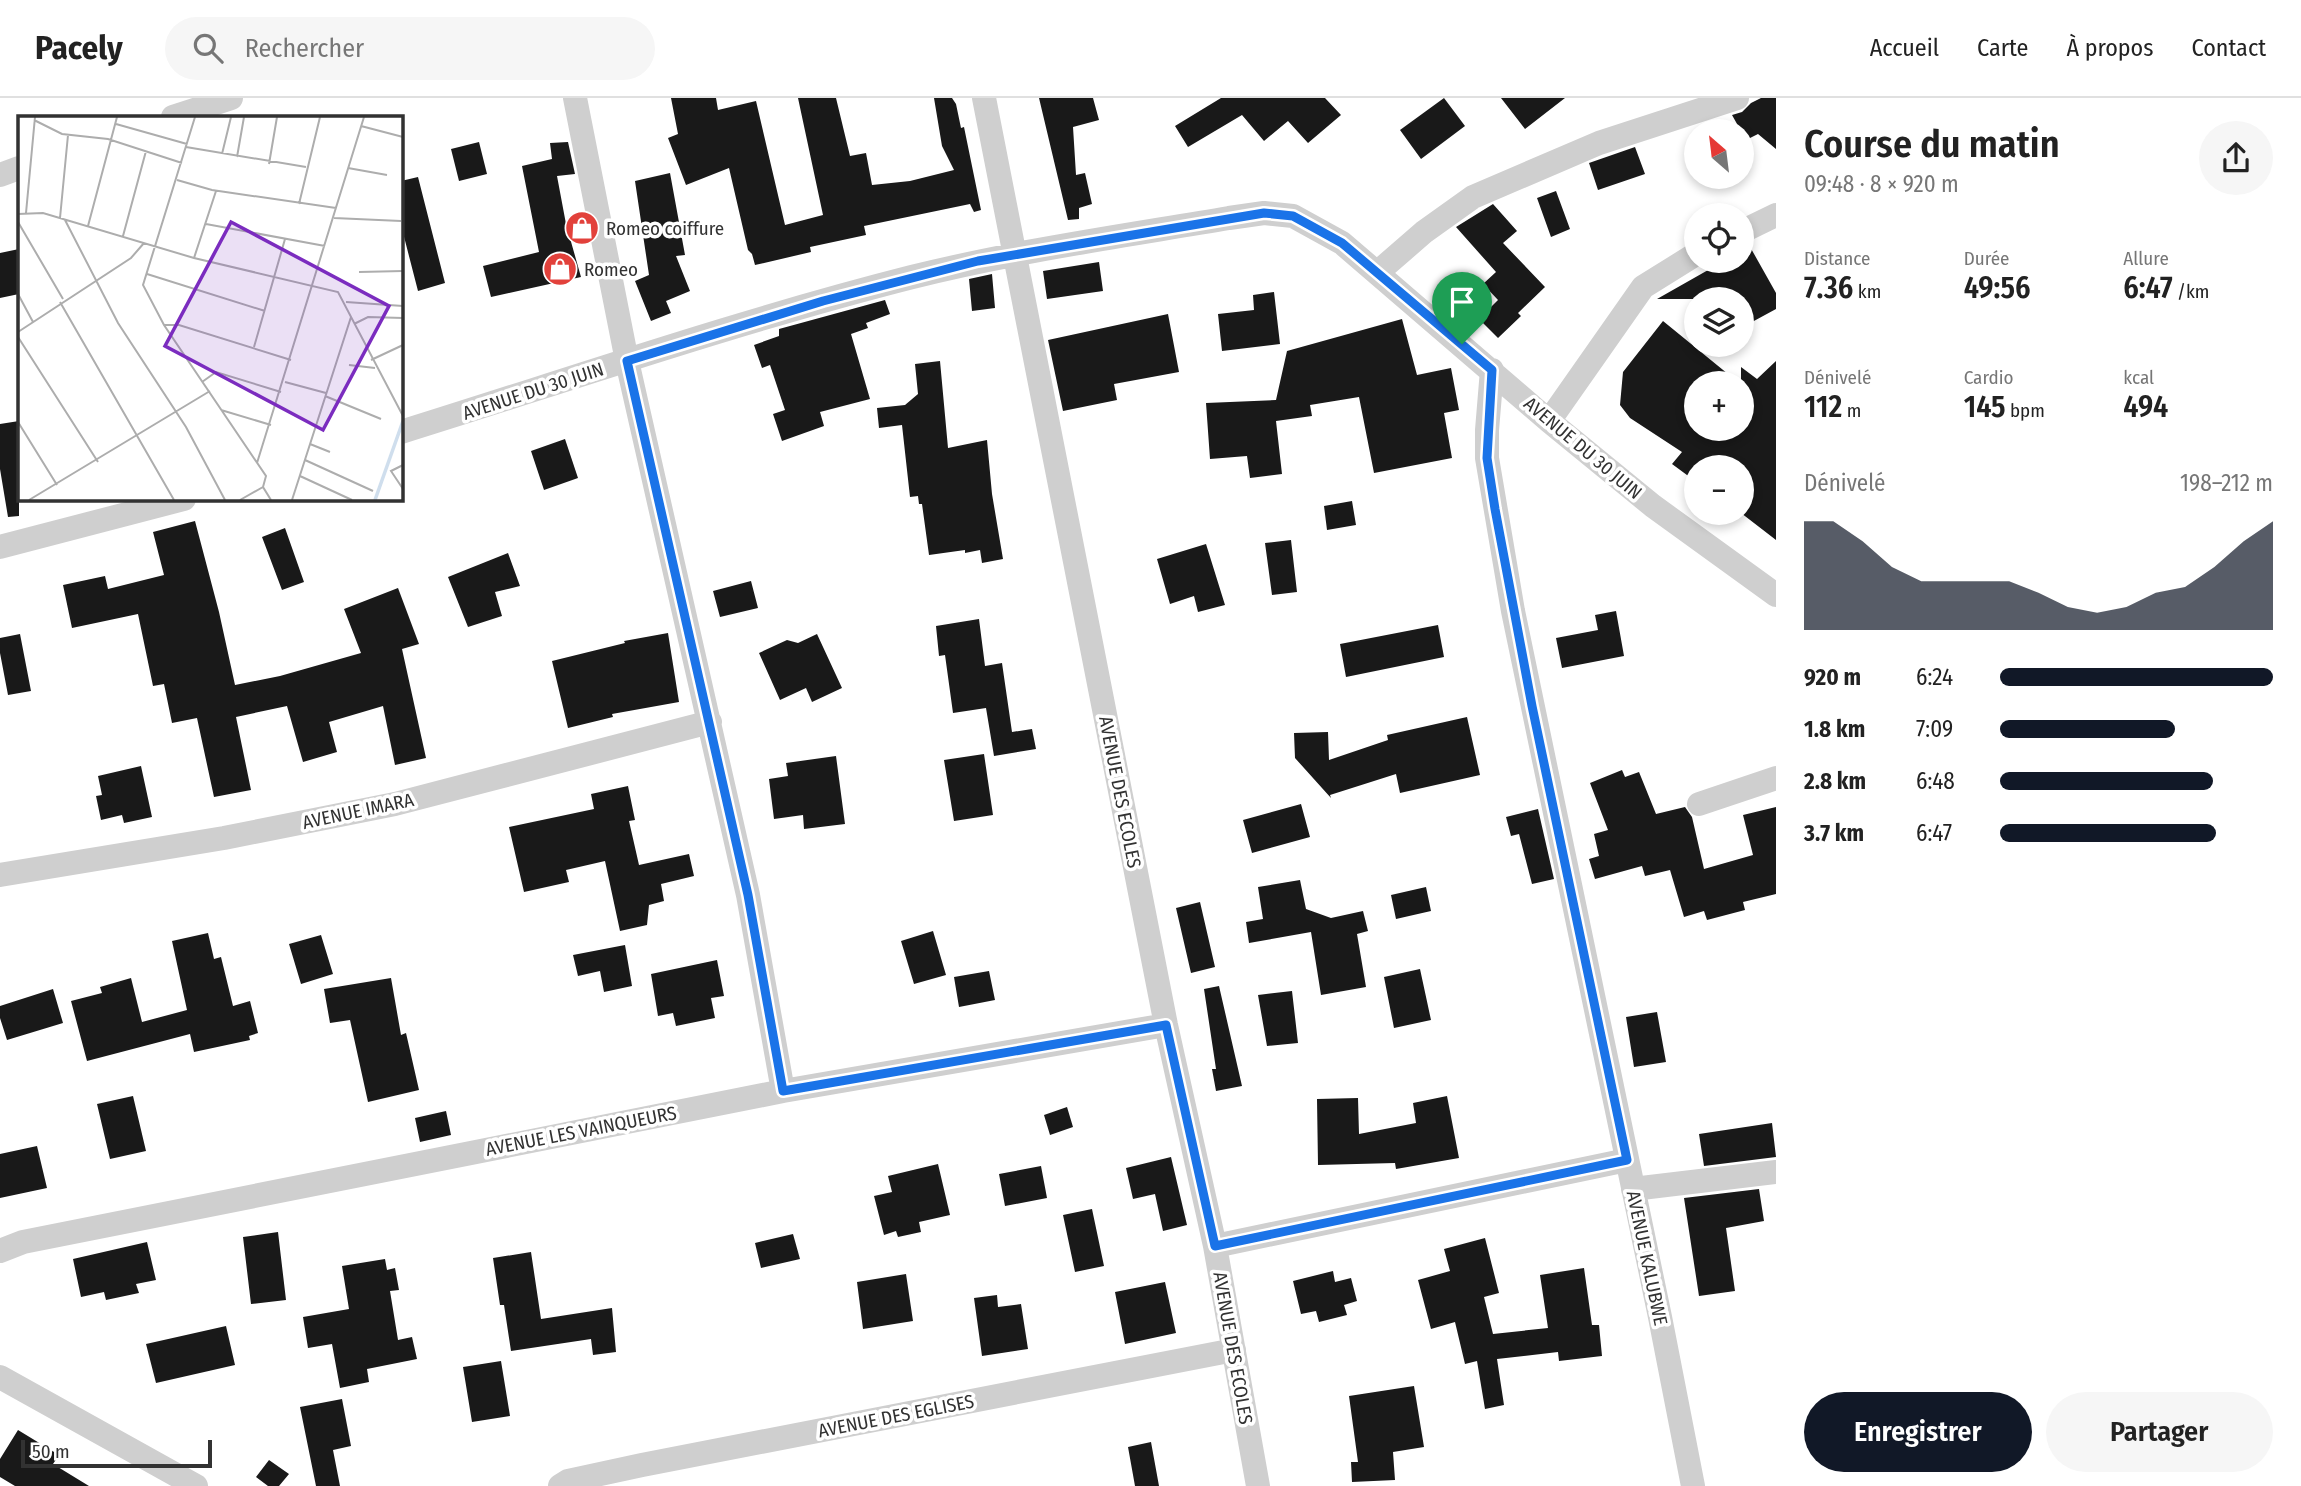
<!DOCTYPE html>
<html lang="fr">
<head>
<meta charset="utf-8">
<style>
  body { margin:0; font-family:"Fira Sans Condensed",sans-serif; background:#f6f6f6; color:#222; height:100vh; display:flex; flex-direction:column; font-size:26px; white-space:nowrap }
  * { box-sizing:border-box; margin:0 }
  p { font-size:23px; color:#767676 }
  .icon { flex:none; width:38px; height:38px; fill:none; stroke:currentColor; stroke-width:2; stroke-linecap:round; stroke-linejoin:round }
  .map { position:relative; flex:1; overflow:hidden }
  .details { display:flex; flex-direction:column; background:#fff; width:525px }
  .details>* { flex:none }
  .needle { width:46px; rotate:332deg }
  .fabs { position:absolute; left:1684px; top:21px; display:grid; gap:14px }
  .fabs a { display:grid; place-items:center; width:70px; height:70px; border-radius:50%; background:#fff; box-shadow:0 4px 10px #0003; font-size:35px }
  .scale { position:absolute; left:21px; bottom:18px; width:191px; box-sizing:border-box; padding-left:7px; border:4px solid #323232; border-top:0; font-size:19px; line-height:24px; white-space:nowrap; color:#323232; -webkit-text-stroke:5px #fff; paint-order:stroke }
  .pin { position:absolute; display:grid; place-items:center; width:60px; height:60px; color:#fff; margin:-72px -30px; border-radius:50% 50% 50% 0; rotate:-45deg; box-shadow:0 0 7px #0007 }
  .pin .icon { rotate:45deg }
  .round { display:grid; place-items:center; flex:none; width:74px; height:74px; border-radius:37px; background:#f6f6f6 }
  .summary { display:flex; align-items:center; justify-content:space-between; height:119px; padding:0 28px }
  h1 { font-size:38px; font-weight:600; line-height:52px }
  .metrics { display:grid; grid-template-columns:repeat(3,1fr); gap:10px; height:119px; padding:7px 28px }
  .metrics div { display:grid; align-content:center }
  .metrics b { font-size:30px; font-weight:600 }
  .metrics small { font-size:19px; font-weight:400 }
  .metrics p { font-size:19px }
  .chart { height:196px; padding:14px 28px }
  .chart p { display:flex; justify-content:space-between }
  .chart svg { width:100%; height:126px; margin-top:7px; fill:#111827; opacity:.7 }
  .button { display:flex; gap:14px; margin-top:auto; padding:14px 28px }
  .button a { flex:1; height:80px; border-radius:42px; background:#111827; color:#fff; font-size:28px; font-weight:600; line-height:80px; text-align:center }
  .button a+a { background:#f6f6f6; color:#222 }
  ul { padding:0 28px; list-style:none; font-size:23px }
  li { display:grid; grid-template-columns:112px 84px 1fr; align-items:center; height:52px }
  li i { height:18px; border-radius:9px; background:#111827 }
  header { display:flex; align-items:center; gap:42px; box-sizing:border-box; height:98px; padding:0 35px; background:#fff; border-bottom:2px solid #e0e0e0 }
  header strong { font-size:33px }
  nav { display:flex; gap:38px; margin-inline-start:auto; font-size:24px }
  .search { width:490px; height:63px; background:#f6f6f6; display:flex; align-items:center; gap:18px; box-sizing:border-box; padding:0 24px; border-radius:38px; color:#767676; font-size:26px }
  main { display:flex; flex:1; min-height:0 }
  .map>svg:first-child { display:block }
  .building { fill:#191919 }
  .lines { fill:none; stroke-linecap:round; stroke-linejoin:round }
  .minor { stroke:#cfcfcf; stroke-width:24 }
  .route-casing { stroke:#fff; stroke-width:14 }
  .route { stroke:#1a73e8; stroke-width:9 }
  .labels { text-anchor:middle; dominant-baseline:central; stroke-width:7; stroke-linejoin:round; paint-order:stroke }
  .poi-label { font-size:19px; fill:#323232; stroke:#fff; text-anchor:start }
  .street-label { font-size:19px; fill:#323232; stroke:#fff }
  .inset-river { fill:none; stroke:#cfdeed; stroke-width:3.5 }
  .inset-road { fill:none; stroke:#adadad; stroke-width:2 }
  .view { fill:#7b2cbf; fill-opacity:0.15; stroke:#7b2cbf; stroke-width:3.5 }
  .inset-edge { fill:none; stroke:#323232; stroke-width:3.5 }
</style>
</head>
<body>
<header>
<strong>Pacely</strong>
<div class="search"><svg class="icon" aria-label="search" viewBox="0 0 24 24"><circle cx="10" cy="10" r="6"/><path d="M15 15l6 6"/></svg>Rechercher</div>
<nav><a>Accueil</a><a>Carte</a><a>À propos</a><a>Contact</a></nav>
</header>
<main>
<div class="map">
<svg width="1776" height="1388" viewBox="0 0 1776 1388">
  <rect width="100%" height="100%" fill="#fff"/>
  <path class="building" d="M 671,0 L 716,0 L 718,12 L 756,3 L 785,127 L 823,117 L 798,0 L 836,0 L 850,58 L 866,55 L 872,87 L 910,83 L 954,72 L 942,48 L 934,0 L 952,0 L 956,6 L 961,30 L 964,29 L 981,112 L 974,114 L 970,106 L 864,128 L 866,137 L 810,149 L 811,154 L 755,167 L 752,156 L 748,152 L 729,70 L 686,87 L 668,40 L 678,36 Z
    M 1039,0 L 1093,0 L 1099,22 L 1073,29 L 1076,77 L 1085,75 L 1092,106 L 1079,110 L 1079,121 L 1068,122 Z
    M 1221,0 L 1325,0 L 1341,17 L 1308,45 L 1288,23 L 1264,43 L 1242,17 L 1188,49 L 1175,28 Z
    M 1444,0 L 1465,28 L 1421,61 L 1400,32 Z
    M 1501,0 L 1565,0 L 1525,31 Z
    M 1761,0 L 1776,0 L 1776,51 L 1758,36 L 1746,42 L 1732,17 L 1742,14 L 1751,5 Z
    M 479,44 L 487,76 L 459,83 L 451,51 Z
    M 568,44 L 575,76 L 557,78 L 566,126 L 581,179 L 491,199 L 483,168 L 539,154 L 522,68 L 552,61 L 550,45 Z
    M 1635,49 L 1645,76 L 1598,92 L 1589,65 Z
    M 670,75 L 685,157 L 676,158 L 690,193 L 666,203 L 671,215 L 651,223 L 635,183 L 649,177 L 635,83 Z
    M 418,79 L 445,185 L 418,193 L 401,127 L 401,83 Z
    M 1556,93 L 1570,131 L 1551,139 L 1537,100 Z
    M 1493,106 L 1517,133 L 1503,145 L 1545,189 L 1518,215 L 1521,218 L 1498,240 L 1479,221 L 1498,202 L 1483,186 L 1496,174 L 1456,129 Z
    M 1749,147 L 1776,195 L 1776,211 L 1741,230 L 1741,201 L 1657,201 L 1724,163 L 1741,163 L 1741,149 Z
    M 19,151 L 19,196 L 0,200 L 0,155 Z
    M 1099,164 L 1103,193 L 1047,201 L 1043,173 Z
    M 992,176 L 995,210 L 972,213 L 969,181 Z
    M 1274,194 L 1280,246 L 1222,253 L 1218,216 L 1254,212 L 1253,197 Z
    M 885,202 L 890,216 L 866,225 L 868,230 L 851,236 L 870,301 L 820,314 L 824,328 L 782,343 L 773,316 L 785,312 L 770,267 L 762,270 L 754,247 L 779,238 L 779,231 Z
    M 1168,216 L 1179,274 L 1114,286 L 1117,302 L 1063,313 L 1048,242 Z
    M 1402,221 L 1417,277 L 1451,270 L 1459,312 L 1444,315 L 1452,360 L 1374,375 L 1359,299 L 1310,307 L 1312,318 L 1276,323 L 1282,376 L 1250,380 L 1247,358 L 1210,361 L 1206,305 L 1276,302 L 1287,253 Z
    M 1663,223 L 1739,285 L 1696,285 L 1696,331 L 1741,331 L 1741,269 L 1757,281 L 1776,263 L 1776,442 L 1741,415 L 1741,369 L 1696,369 L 1696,374 L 1691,380 L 1672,366 L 1682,354 L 1630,320 L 1620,307 L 1623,274 Z
    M 940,263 L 948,350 L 987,342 L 992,396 L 1003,461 L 982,465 L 980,452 L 965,455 L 965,452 L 929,457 L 922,406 L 919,406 L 918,398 L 910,399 L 902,327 L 879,330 L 877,310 L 905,307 L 918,296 L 915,266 Z
    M 19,323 L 19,418 L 8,419 L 0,371 L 0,326 Z
    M 565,341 L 578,380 L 544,392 L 531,353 Z
    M 1352,403 L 1356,427 L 1327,432 L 1324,408 Z
    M 195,423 L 219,514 L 235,587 L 280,578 L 361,555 L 344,511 L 398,490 L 419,546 L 402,551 L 426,660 L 395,667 L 383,608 L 329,624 L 337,654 L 303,664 L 287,608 L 236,619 L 251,692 L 214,699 L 197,620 L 172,625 L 164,586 L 153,588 L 138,516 L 72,530 L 63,487 L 105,478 L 108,491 L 164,477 L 153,434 Z
    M 285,430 L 304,484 L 282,492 L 262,439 Z
    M 1291,442 L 1297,494 L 1272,497 L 1265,445 Z
    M 1206,446 L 1225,507 L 1198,514 L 1194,498 L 1170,506 L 1157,461 Z
    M 508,455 L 520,488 L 495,494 L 502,518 L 468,529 L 448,479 Z
    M 751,483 L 758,510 L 720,519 L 713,493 Z
    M 1616,513 L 1624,558 L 1562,570 L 1556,540 L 1598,532 L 1595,517 Z
    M 979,521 L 985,568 L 1002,565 L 1012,634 L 1032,631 L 1036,651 L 994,658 L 986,610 L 953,615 L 945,557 L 939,558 L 936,528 Z
    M 1438,527 L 1444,559 L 1346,579 L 1340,546 Z
    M 668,535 L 679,604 L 612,616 L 613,619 L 568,630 L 552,563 L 625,545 L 624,543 Z
    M 20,536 L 31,593 L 8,597 L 0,555 L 0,540 Z
    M 817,536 L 842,590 L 812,604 L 806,590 L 780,602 L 759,555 L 787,542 L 798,545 Z
    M 1467,619 L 1480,677 L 1400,695 L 1396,676 L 1330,697 L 1331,700 L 1295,660 L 1294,635 L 1328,634 L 1329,662 L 1388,642 L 1387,637 Z
    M 984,656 L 993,717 L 954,723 L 944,662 Z
    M 836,658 L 845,726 L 804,731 L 803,717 L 774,721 L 769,681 L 788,678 L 786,665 Z
    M 141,668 L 152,719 L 124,725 L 122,717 L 101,722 L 96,698 L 102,697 L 98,678 Z
    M 1622,672 L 1625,679 L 1639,674 L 1656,716 L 1685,709 L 1692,719 L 1704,771 L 1753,757 L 1743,717 L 1776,709 L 1776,796 L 1743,804 L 1745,812 L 1707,822 L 1704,813 L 1684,819 L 1670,772 L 1645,778 L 1642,768 L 1595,781 L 1589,761 L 1599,758 L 1594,736 L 1608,732 L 1590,685 Z
    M 628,688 L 635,722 L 629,723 L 639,767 L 689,756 L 694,778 L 661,786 L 664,803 L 649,807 L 647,827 L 620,833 L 605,763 L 566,772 L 569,784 L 524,794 L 509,729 L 594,711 L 591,696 Z
    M 1301,706 L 1310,739 L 1252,755 L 1243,722 Z
    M 1538,711 L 1554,781 L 1532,786 L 1519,736 L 1511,738 L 1506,719 Z
    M 1300,782 L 1306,811 L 1331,820 L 1363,813 L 1368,833 L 1357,836 L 1366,889 L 1321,897 L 1311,834 L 1249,845 L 1246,824 L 1263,821 L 1258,789 Z
    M 1426,789 L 1431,813 L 1396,821 L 1391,797 Z
    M 1200,804 L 1215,869 L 1191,875 L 1176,810 Z
    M 933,833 L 946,877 L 914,886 L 901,843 Z
    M 208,835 L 214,861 L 221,859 L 233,908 L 250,903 L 258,935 L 249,938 L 250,942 L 194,954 L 190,936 L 87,963 L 71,903 L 102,895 L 100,889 L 131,880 L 142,924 L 187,912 L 172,843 Z
    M 321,837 L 333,876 L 301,886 L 289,846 Z
    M 625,847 L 632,888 L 604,894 L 600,873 L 578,878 L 573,857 Z
    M 717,862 L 724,898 L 711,900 L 715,920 L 676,928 L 673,915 L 658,918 L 651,876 Z
    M 1420,871 L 1431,922 L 1394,930 L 1384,879 Z
    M 989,873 L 995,902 L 959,909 L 954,879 Z
    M 391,880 L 401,937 L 406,935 L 419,992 L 368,1004 L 350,922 L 330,925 L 324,891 Z
    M 1219,888 L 1242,988 L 1216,993 L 1212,971 L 1216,971 L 1204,891 Z
    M 53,891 L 63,925 L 7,942 L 0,920 L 0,908 Z
    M 1292,893 L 1298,945 L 1267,948 L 1258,897 Z
    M 1657,914 L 1666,964 L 1634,969 L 1626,919 Z
    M 133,998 L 146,1053 L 110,1061 L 97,1006 Z
    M 1447,998 L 1459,1060 L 1396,1071 L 1395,1065 L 1318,1067 L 1317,1001 L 1358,1000 L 1359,1036 L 1416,1025 L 1413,1005 Z
    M 1067,1009 L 1073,1029 L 1050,1037 L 1044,1017 Z
    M 446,1013 L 451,1037 L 420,1044 L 415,1020 Z
    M 1772,1025 L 1776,1059 L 1704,1068 L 1699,1036 Z
    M 37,1048 L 47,1090 L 0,1100 L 0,1056 Z
    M 1171,1059 L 1187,1127 L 1163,1133 L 1155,1096 L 1133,1101 L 1126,1070 Z
    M 938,1066 L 950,1117 L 919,1124 L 921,1134 L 898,1139 L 896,1133 L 884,1137 L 874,1098 L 892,1094 L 888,1078 Z
    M 1041,1068 L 1047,1100 L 1005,1108 L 999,1076 Z
    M 1759,1091 L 1764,1123 L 1726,1130 L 1735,1193 L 1699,1198 L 1684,1100 Z
    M 1092,1111 L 1104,1168 L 1075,1174 L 1063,1117 Z
    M 278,1134 L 286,1202 L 251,1206 L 243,1139 Z
    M 793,1136 L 800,1161 L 761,1170 L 755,1145 Z
    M 1485,1140 L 1499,1195 L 1484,1199 L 1493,1236 L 1548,1230 L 1540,1177 L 1584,1170 L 1592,1227 L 1599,1227 L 1602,1258 L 1559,1263 L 1558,1254 L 1497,1261 L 1504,1307 L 1485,1311 L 1477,1263 L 1465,1266 L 1455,1224 L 1431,1231 L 1418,1182 L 1450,1173 L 1444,1151 Z
    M 147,1144 L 156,1182 L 136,1186 L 139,1195 L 106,1202 L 104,1194 L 81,1199 L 73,1161 Z
    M 531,1154 L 541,1221 L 612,1210 L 616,1254 L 593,1257 L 591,1241 L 511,1253 L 504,1207 L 500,1207 L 493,1160 Z
    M 385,1161 L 387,1172 L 395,1170 L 399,1192 L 390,1193 L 398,1242 L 412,1239 L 417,1261 L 367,1271 L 369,1284 L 340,1290 L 332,1246 L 308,1250 L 303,1219 L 349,1211 L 342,1168 Z
    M 1333,1173 L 1335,1184 L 1351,1180 L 1357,1203 L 1344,1207 L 1347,1217 L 1319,1224 L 1316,1213 L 1301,1216 L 1293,1183 Z
    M 906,1176 L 913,1223 L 863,1231 L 857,1184 Z
    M 1165,1184 L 1176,1235 L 1125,1246 L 1115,1194 Z
    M 997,1197 L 998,1209 L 1021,1206 L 1028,1251 L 982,1258 L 974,1200 Z
    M 226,1228 L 235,1267 L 156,1285 L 146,1246 Z
    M 501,1263 L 510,1318 L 472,1324 L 463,1269 Z
    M 1414,1288 L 1424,1349 L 1393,1354 L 1395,1382 L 1352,1384 L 1351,1364 L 1358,1364 L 1349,1298 Z
    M 342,1301 L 351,1348 L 333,1352 L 340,1388 L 316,1388 L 300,1309 Z
    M 18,1332 L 59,1357 L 53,1366 L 89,1388 L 15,1388 L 0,1379 L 0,1361 Z
    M 1151,1344 L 1159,1388 L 1135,1388 L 1128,1349 Z
    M 269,1362 L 289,1376 L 279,1388 L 268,1388 L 256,1379 Z"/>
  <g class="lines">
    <path class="minor" d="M 575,0 L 627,263 L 748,797 L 783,993
      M 984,0 L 1166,927 L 1215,1148 L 1258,1388
      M 173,19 L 231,0
      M 0,77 L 19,70
      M 1741,134 L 1776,117
      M 1378,174 L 1424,134 L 1473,99 L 1599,45 L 1737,0
      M 1492,272 L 1487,332 L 1487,360 L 1513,513 L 1660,1219 L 1693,1388
      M 1549,323 L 1643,189 L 1696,156
      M 401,334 C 571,281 739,223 912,179 C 1016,153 1123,138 1229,120 L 1264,115 L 1293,118 L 1342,145 L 1549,323 L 1653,408 L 1776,497
      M 0,449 L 184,401
      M 1699,706 L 1776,680
      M 0,777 L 224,740 L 395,706 L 710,624
      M 1633,1091 L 1776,1074
      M 1215,1148 L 1627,1062
      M 0,1153 L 23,1144 L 783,993 L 1166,927
      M 0,1279 L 196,1388
      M 560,1388 L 568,1383 L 642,1367 L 1234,1252"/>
  </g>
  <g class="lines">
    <g class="route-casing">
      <path id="route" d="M 1264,115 L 1293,118 L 1342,145 L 1492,272 L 1487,360 L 1495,411 L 1532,608 L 1627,1062 L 1215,1148 L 1166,927 L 783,993 L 748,797 L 627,263 L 823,203 L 978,163 Z"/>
    </g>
    <use href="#route" class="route"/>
  </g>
  <defs>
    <g id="shop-disc" transform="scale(1.75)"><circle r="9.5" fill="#e2413b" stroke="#fff"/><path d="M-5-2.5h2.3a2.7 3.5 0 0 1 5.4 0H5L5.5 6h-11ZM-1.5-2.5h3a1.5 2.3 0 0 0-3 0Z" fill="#fff"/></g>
  </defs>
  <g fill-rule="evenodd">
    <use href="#shop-disc" x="582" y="130"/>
    <use href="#shop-disc" x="560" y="171"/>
  </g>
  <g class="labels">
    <g class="poi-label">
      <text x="606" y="130">Romeo coiffure</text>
      <text x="584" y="171">Romeo</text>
    </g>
    <g class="street-label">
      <text transform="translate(533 293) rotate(-18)">AVENUE DU 30 JUIN</text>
      <text transform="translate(1583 350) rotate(40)">AVENUE DU 30 JUIN</text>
      <text transform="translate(1120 694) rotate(79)">AVENUE DES ECOLES</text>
      <text transform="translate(358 713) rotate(-12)">AVENUE IMARA</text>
      <text transform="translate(581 1033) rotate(-11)">AVENUE LES VAINQUEURS</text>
      <text transform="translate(1647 1160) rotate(78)">AVENUE KALUBWE</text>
      <text transform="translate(1233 1250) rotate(80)">AVENUE DES ECOLES</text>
      <text transform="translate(896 1318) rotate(-11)">AVENUE DES EGLISES</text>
    </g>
  </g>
  <g transform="translate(18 18)">
    <rect width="385" height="385" fill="#fff"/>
    <path class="inset-river" d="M 357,384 L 385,305"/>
    <path class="inset-road" d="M 177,1 L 125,169 L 146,209 L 248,360 L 245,371 L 253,384M 16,4 L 44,18 L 90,23 L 164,47M 98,8 L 169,28M 343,10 L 385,21M 168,31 L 288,51M 204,38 L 213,1M 219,41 L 226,1M 251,48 L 259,1M 330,52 L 369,59M 159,64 L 194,74 L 318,92M 281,88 L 302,1M 8,97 L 17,1M 0,98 L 25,97 L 176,142 L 320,176 L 385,300M 42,102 L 50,19M 316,102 L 383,105M 47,104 L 100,207 L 168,311 L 207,384M 0,106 L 45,183M 188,108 L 307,130M 70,110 L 99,1M 105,120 L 128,35M 176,142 L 198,75M 341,156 L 385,155M 129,158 L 247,195M 0,178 L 15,206M 42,186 L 156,384M 328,186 L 385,190M 336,208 L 350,201 L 385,202M 146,209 L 161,209 L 273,244M 0,216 L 113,142 L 126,127M 0,221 L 80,346M 236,231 L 267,123M 353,244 L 385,229M 331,249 L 357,252M 184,266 L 198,256 L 263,276M 267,266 L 308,277M 307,280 L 363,303M 203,294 L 253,309M 0,306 L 39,369M 292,328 L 312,336M 287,344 L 355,375M 239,347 L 346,1M 385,349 L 373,355 L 385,373M 282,360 L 334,384M 11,384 L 192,275M 222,384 L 245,371M 274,384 L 333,201"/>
    <path class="view" d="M 213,106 L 371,190 L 305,314 L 147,230 Z"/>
    <rect width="385" height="385" class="inset-edge"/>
  </g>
</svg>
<div class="fabs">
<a><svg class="needle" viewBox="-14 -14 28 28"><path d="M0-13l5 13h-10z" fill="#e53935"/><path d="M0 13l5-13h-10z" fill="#767676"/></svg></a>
<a><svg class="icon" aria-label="locate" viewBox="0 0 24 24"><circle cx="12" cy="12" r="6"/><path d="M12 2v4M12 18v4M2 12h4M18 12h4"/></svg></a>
<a><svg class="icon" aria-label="layers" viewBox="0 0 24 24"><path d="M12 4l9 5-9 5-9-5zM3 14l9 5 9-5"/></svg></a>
<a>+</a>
<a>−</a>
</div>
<div class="scale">50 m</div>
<div class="pin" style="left:1462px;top:246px;background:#1e9e55"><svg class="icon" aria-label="arrive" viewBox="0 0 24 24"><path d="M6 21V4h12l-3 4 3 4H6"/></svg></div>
</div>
<section class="details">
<div class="summary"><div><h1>Course du matin</h1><p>09:48 · 8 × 920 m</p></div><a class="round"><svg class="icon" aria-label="share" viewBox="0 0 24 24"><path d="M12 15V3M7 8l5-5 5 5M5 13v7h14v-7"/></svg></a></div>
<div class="metrics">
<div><p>Distance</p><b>7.36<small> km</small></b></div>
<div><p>Durée</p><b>49:56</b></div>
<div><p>Allure</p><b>6:47<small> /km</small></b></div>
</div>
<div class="metrics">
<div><p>Dénivelé</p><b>112<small> m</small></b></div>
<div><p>Cardio</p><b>145<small> bpm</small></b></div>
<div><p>kcal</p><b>494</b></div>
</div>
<div class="chart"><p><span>Dénivelé</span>198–212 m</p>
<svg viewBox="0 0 160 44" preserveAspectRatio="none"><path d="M0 44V6L10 6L20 13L30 22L40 27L50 27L60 27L70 27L80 31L90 36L100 38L110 36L120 31L130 29L140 22L150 13L160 6V44z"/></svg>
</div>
<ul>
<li><b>920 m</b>6:24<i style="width:100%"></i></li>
<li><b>1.8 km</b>7:09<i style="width:64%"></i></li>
<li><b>2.8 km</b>6:48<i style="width:78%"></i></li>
<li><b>3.7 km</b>6:47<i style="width:79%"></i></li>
</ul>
<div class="button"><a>Enregistrer</a><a>Partager</a></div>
</section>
</main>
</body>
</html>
